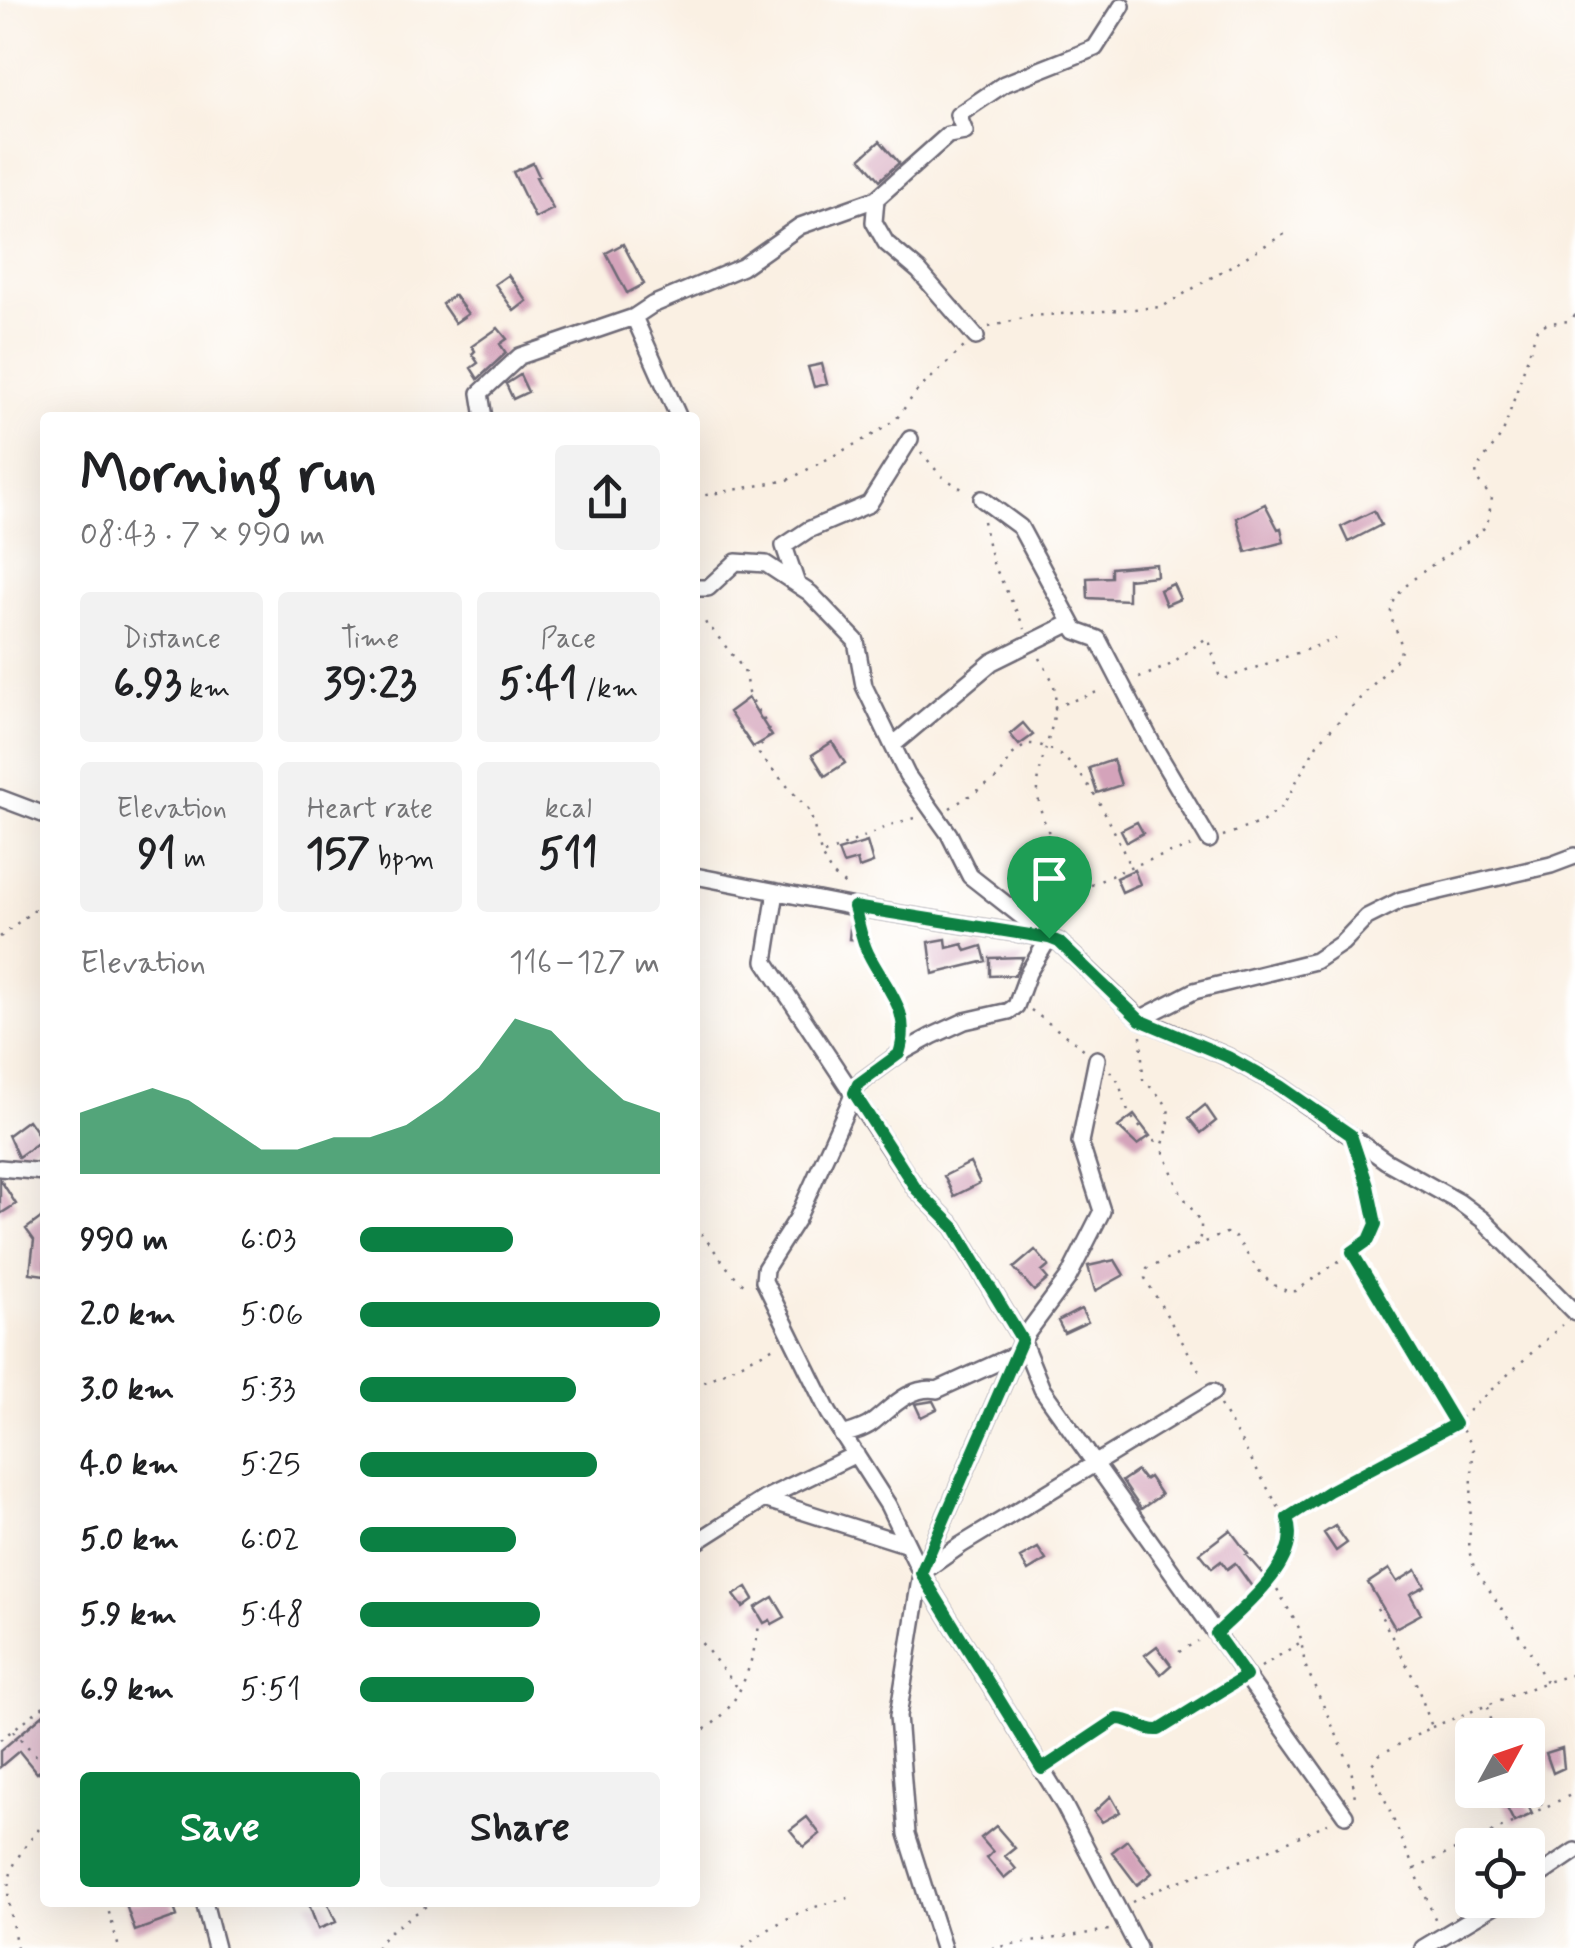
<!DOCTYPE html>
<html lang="en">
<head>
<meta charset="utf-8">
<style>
  body { margin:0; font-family:Mynerve,sans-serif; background:#f2f2f2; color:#202124; height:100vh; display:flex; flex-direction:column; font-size:38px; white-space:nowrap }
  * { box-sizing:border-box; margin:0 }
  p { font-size:32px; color:#757577 }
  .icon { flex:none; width:55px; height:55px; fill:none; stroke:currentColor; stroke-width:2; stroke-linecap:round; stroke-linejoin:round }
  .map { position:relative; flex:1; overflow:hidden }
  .sheet { position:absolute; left:40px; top:412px; width:660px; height:1495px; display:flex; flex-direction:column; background:#fff; border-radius:10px; box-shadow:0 10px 40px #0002 }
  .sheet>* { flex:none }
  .needle { width:65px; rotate:50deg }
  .buttons { position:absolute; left:1455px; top:1718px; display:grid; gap:20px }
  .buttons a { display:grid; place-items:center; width:90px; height:90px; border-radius:10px; background:#fff; box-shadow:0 10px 40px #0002; font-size:50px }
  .pin { position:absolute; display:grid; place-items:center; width:85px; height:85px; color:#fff; margin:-102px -42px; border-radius:50% 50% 50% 0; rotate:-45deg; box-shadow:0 0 10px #0007 }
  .pin .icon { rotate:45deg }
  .round { display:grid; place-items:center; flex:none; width:105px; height:105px; border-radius:10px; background:#f2f2f2 }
  .head { display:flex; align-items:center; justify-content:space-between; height:170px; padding:0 40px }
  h1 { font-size:55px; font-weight:700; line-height:75px }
  .stats { display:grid; grid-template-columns:repeat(3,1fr); gap:15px; height:170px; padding:10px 40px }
  .stats div { display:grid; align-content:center; border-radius:10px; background:#f2f2f2; text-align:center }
  .stats b { font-size:42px; font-weight:700 }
  .stats small { font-size:28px; font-weight:400 }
  .stats p { font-size:28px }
  .chart { height:280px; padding:20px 40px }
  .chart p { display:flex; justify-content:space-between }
  .chart svg { width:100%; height:180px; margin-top:10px; fill:#0b8043; opacity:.7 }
  .button { display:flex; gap:20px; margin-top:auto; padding:20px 40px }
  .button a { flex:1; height:115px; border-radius:10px; background:#0b8043; color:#fff; font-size:40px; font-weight:700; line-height:115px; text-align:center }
  .button a+a { background:#f2f2f2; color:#202124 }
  ul { padding:0 40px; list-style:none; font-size:32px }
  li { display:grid; grid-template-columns:160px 120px 1fr; align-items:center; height:75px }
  li i { height:25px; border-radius:12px; background:#0b8043 }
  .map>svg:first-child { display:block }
  .building { fill:#d4a3ba }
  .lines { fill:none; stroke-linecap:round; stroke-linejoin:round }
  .minor-casing { stroke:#6e6a76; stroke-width:20 }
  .path { stroke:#6e6a76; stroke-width:2.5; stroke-dasharray:2.5 8; stroke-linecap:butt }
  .minor { stroke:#fff; stroke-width:15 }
  .route-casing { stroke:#fff; stroke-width:20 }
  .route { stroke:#0b8043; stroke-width:12 }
</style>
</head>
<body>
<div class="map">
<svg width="1575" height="1948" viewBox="0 0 1575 1948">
  <rect width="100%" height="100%" fill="#fff"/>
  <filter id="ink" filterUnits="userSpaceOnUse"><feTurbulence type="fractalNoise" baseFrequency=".01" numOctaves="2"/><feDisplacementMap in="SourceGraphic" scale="20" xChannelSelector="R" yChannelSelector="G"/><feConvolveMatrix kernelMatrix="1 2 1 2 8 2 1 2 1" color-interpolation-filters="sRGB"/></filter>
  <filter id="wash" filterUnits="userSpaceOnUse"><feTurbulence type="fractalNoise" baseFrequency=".0048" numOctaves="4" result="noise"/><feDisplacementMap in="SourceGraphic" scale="40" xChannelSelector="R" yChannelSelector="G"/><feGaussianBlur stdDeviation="2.25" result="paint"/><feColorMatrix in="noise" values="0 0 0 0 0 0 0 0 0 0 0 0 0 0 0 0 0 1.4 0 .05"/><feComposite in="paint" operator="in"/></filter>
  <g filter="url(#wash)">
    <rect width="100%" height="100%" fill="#faf0e3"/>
    <g id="blocks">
      <path class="building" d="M 880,141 L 899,163 L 880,180 L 861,158 Z
        M 533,163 L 539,176 L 536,177 L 553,209 L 535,218 L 513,172 Z
        M 623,244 L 644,284 L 627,293 L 606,253 Z
        M 508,275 L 527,301 L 514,311 L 495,284 Z
        M 454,295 L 468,314 L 455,323 L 442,304 Z
        M 498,328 L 507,339 L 500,344 L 506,353 L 478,379 L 471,368 L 478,363 L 472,354 L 475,351 L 472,346 Z
        M 822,364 L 827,384 L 814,387 L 808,367 Z
        M 520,375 L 528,392 L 513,399 L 506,384 Z
        M 1265,504 L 1278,529 L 1281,528 L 1284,542 L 1246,552 L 1237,518 Z
        M 1374,511 L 1381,525 L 1348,542 L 1341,527 Z
        M 1156,564 L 1157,576 L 1128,579 L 1128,600 L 1088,598 L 1087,578 L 1111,577 L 1111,568 Z
        M 1173,584 L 1180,599 L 1166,605 L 1160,590 Z
        M 748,698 L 772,736 L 753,747 L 729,712 Z
        M 1023,723 L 1033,735 L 1019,745 L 1010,734 Z
        M 832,742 L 845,763 L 825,776 L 812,755 Z
        M 1113,760 L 1121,785 L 1097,793 L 1089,768 Z
        M 1137,822 L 1143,833 L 1127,842 L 1121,830 Z
        M 867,842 L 873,863 L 859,868 L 857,860 L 843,864 L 838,851 Z
        M 1134,870 L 1140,884 L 1122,892 L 1116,878 Z
        M 851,918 L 866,920 L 864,940 L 849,939 Z
        M 946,939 L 947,948 L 963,944 L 966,951 L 982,946 L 986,961 L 933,974 L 929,942 Z
        M 1023,957 L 1015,975 L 990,976 L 990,958 Z
        M 1205,1105 L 1216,1121 L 1201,1133 L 1189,1118 Z
        M 1134,1115 L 1150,1136 L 1137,1145 L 1118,1127 Z
        M 28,1120 L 42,1140 L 18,1157 L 8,1135 Z
        M 970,1163 L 980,1183 L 954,1196 L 944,1176 Z
        M 0,1179 L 16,1204 L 0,1214 Z
        M 45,1215 L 45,1275 L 30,1273 L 34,1240 L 26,1229 Z
        M 1035,1250 L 1049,1266 L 1042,1272 L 1048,1279 L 1034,1291 L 1014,1268 Z
        M 1115,1260 L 1124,1275 L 1095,1291 L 1088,1266 Z
        M 1081,1309 L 1088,1322 L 1064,1333 L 1058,1321 Z
        M 933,1401 L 937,1409 L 921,1417 L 915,1404 Z
        M 1137,1471 L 1144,1480 L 1149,1477 L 1161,1495 L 1141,1509 L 1122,1481 Z
        M 1335,1526 L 1347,1543 L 1336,1551 L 1324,1533 Z
        M 1230,1530 L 1248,1554 L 1246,1555 L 1268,1580 L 1255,1591 L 1235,1563 L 1227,1569 L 1221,1561 L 1212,1568 L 1200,1553 Z
        M 1038,1548 L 1046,1560 L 1028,1571 L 1020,1558 Z
        M 1389,1569 L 1397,1582 L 1416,1570 L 1425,1586 L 1410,1594 L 1421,1614 L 1395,1628 L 1368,1583 Z
        M 747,1587 L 754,1599 L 743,1607 L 734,1595 Z
        M 773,1597 L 785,1617 L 772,1624 L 770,1620 L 764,1623 L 755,1608 Z
        M 1157,1646 L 1171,1665 L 1161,1674 L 1145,1655 Z
        M 45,1713 L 45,1767 L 37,1773 L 19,1751 L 0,1767 L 0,1751 Z
        M 1562,1748 L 1564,1768 L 1553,1773 L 1546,1753 Z
        M 1523,1794 L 1532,1814 L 1514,1822 L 1503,1800 Z
        M 1111,1796 L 1120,1812 L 1102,1822 L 1094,1812 Z
        M 807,1817 L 820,1834 L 804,1847 L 790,1830 Z
        M 996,1826 L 1015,1848 L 1005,1856 L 1016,1869 L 1004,1879 L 987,1858 L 993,1852 L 981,1838 Z
        M 1127,1840 L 1152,1873 L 1137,1885 L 1112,1852 Z
        M 125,1902 L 172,1902 L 177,1916 L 135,1931 Z
        M 308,1902 L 327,1902 L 336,1922 L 318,1929 Z"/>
    </g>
  </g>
  <g filter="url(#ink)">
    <use href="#blocks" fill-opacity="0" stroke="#6e6a76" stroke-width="2.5"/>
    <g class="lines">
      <g class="minor-casing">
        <path id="minor" d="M 634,317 L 679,418
          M 976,337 L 919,271 L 886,243 L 874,222 L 876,199 L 948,135 L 965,132 L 958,115 L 1004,84 L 1095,48 L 1122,6
          M 484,418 L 480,393 L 520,356 L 634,317 L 652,305 L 742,267 L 800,226 L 876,199
          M 982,499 L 1020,527 L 1076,631 L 1098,639 L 1153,745 L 1209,840
          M 797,584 L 784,546 L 808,530 L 869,504 L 910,439
          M 695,588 L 708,588 L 736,562 L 766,564 L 810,593 L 856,641 L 864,686 L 907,775 L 949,834 L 970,876 L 1049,938 L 1028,973 L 1016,1006 L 1009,1011 L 965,1021 L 932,1036 L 899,1054 L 858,1084 L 797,1219 L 765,1269 L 764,1281 L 829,1413 L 888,1505 L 921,1573 L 1064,1805 L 1138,1948
          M 893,745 L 992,662 L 1071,623
          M 0,798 L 45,815
          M 695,876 L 854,907 L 1049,938 L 1059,942 L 1140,1019 L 1228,1057 L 1280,1086 L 1386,1161 L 1459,1202 L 1483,1220 L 1575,1313
          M 776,892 L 765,961 L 916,1189 L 954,1227 L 1022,1340 L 1042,1389 L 1345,1815
          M 1140,1019 L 1194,991 L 1315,961 L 1342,943 L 1367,917 L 1401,900 L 1551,865 L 1575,856
          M 0,1168 L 45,1172
          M 842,1435 C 852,1432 865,1429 873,1422 C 891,1408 911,1385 937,1390 L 1016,1354
          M 764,1499 L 905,1544
          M 695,1543 L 764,1499 L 856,1454
          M 924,1571 L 961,1545 L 1213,1392
          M 1528,1883 L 1575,1851
          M 204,1902 L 216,1948
          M 943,1948 L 907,1834 L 898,1716 L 921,1573 L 1022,1340 L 1068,1278 L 1102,1211 L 1080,1142 L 1097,1059
          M 1423,1948 L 1503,1900"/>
      </g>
      <path class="path" d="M 989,327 L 1031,316 L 1162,307 L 1286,233
        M 921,452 L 941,476 L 967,492
        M 695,497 L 788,480 L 878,432 L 897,418 L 917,391 L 964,347
        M 983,521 L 992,561 L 1025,629
        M 695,628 L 707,623 L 738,662 L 745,673 L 748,693 L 772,733 L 759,748 L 759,754 L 810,812 L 822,857 L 832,874 L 848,887
        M 1040,658 C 1044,667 1052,677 1054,686 C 1062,725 1032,764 1039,802 C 1050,860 1091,864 1057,924
        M 1139,678 L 1168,666 L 1205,639 L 1209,640 L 1219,675 L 1224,679 L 1336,639
        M 1054,707 L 1103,690
        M 950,808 L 999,777 L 1012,755 L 1027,744 C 1078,742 1113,827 1130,867
        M 1223,836 L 1262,822 L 1283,806 L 1317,744 L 1399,657 C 1407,637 1386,623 1392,606 C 1403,575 1465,549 1487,525 L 1492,498 L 1477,480 L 1476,470 L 1503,433 L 1537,329 L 1547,323 L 1570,321 L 1575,313
        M 824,854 L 896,823 L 918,817
        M 1072,894 L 1130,867 L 1191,846
        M 859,923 L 865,946 L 901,1014 L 905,1034
        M 0,937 L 45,901
        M 1031,1010 L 1085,1050
        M 1141,1036 L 1143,1080 C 1171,1106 1175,1110 1162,1147 L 1179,1190 L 1201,1223 L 1201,1232 L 1199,1241 L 1192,1248 L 1147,1269 L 1145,1278 L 1203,1377
        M 1110,1071 C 1125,1087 1119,1093 1127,1109 C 1134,1124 1150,1137 1162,1147
        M 695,1225 L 730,1271 L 749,1289
        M 1196,1246 L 1226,1233 L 1233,1235 C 1250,1254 1266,1294 1296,1291 L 1369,1240 C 1381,1218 1368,1188 1361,1165
        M 1352,1252 C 1385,1302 1413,1354 1443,1406 C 1453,1422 1467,1431 1473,1450 L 1469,1551 L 1474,1567 L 1529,1650 L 1546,1682
        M 695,1387 L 776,1346
        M 1220,1405 L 1291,1529 C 1290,1567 1255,1596 1229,1621
        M 1288,1518 L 1329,1491 L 1455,1423 L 1562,1325
        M 1272,1580 L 1299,1628 L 1305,1665 L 1351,1767 L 1355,1798
        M 1377,1608 L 1416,1683 L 1432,1727 L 1379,1755 L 1372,1764 L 1373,1771 L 1436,1921
        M 695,1635 L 738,1688
        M 1179,1652 L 1198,1641
        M 1261,1667 L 1301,1642
        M 1488,1707 L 1495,1735
        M 1432,1727 L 1546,1682 L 1575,1674
        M 13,1731 L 45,1765
        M 695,1734 C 740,1715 752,1664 760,1621
        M 0,1740 L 45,1705
        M 1056,1760 L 1117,1719 C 1134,1719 1143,1731 1159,1731 L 1234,1685
        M 1524,1790 L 1533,1800 L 1547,1806
        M 1415,1869 L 1575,1793
        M 106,1902 L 119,1948
        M 1132,1902 L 1164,1886 L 1258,1855 L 1328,1823
        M 17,1948 C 4,1883 0,1874 45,1822
        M 376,1948 L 390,1931 L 432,1902
        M 743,1948 C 783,1917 804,1908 853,1897
        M 992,1948 L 1109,1930"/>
      <use href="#minor" class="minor"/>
    </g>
  </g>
  <g class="lines" filter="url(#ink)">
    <g class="route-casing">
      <path id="route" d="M 854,907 L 1049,938 L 1059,942 L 1140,1020 L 1228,1057 L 1280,1086 L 1351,1135 L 1368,1186 L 1376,1224 L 1369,1240 L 1352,1252 L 1455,1424 L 1329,1491 L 1287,1518 C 1304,1561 1243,1607 1216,1634 L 1246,1676 L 1159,1730 C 1143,1731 1134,1719 1117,1719 L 1042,1769 L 921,1573 L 1022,1340 L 954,1227 L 916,1189 L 854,1093 L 858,1084 L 899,1054 C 913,1010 886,990 868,953 C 861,939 859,922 854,907 Z"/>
    </g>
    <use href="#route" class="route"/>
  </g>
</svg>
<div class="buttons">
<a><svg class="needle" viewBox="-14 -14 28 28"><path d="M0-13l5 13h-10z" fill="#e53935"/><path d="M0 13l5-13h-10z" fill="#757577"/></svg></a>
<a><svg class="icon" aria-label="locate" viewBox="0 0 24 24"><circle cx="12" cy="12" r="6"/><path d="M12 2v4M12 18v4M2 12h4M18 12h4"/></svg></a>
</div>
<div class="pin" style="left:1049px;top:938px;background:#1e9e55"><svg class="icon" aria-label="arrive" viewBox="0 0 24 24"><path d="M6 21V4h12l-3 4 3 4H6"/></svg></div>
<section class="sheet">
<div class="head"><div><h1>Morning run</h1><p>08:43 · 7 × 990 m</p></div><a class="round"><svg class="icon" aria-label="share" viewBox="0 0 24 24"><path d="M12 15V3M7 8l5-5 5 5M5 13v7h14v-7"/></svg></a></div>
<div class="stats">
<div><p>Distance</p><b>6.93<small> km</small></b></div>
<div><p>Time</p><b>39:23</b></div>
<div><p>Pace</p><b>5:41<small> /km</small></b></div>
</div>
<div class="stats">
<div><p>Elevation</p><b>91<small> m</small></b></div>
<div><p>Heart rate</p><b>157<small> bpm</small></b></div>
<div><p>kcal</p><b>511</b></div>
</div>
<div class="chart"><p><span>Elevation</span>116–127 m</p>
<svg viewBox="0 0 160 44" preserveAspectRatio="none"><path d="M0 44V29L10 26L20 23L30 26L40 32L50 38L60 38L70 35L80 35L90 32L100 26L110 18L120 6L130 9L140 18L150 26L160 29V44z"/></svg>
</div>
<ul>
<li><b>990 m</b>6:03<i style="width:51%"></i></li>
<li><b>2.0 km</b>5:06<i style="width:100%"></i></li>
<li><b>3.0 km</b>5:33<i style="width:72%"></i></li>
<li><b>4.0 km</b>5:25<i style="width:79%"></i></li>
<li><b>5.0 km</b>6:02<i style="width:52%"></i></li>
<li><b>5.9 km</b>5:48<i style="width:60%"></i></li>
<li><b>6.9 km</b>5:51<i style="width:58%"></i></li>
</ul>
<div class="button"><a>Save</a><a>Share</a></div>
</section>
</div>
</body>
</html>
